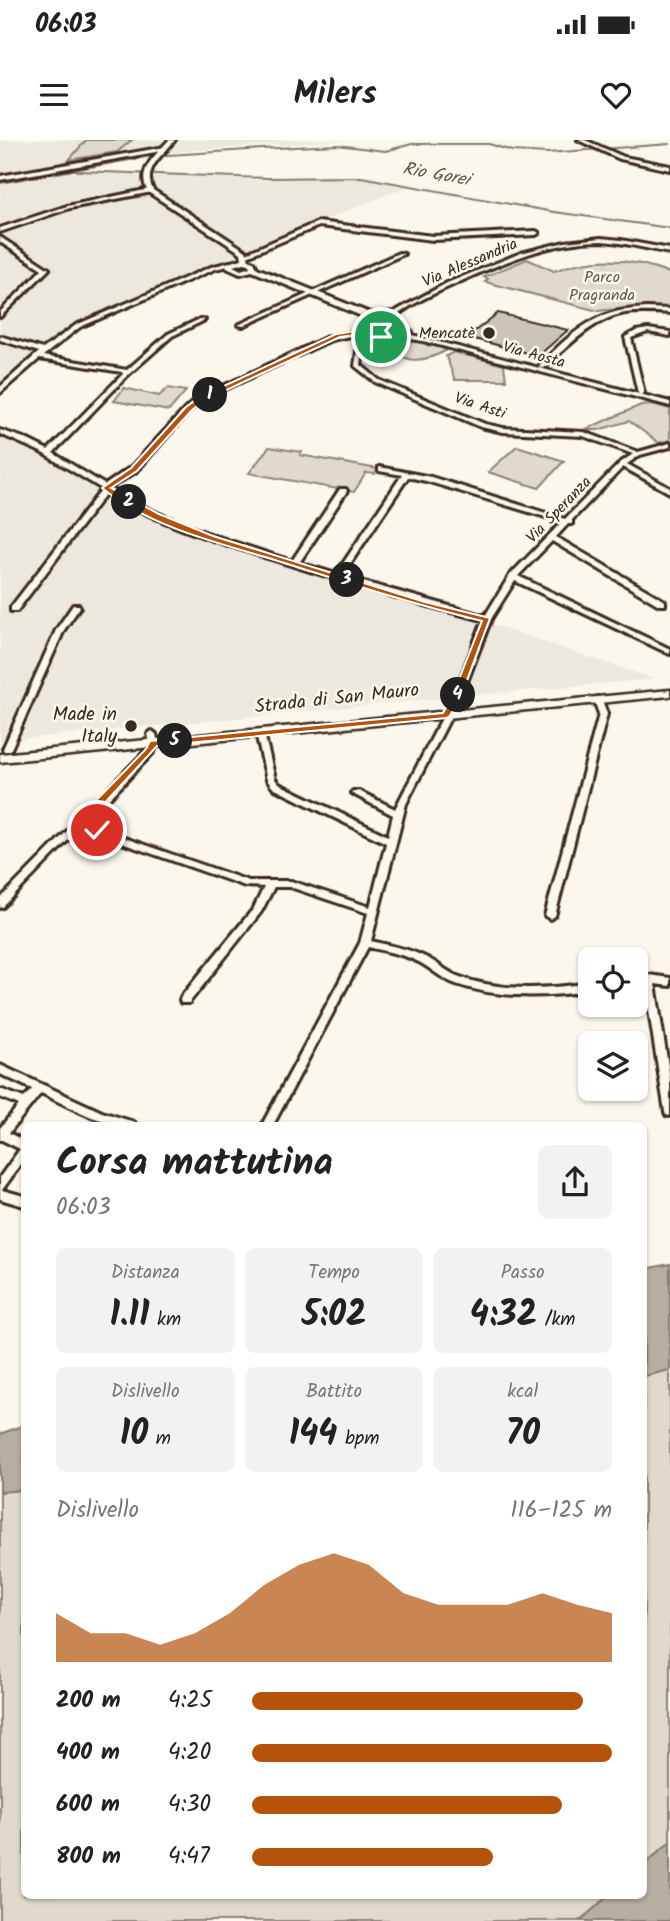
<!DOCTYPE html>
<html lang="it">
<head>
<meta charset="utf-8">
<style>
  body { margin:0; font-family:Kalam,sans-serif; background:#f2f2f2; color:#222; height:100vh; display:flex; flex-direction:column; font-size:26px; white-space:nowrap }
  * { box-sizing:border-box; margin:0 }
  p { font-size:23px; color:#767676 }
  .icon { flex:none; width:38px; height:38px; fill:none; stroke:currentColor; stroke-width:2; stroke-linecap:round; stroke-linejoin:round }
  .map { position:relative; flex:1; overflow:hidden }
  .sheet { position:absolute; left:21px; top:982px; width:626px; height:777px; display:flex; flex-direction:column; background:#fff; border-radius:10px; box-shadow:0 2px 5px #0004 }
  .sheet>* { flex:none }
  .buttons { position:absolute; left:578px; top:807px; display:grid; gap:14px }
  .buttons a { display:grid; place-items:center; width:70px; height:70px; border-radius:10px; background:#fff; box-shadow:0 2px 5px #0004; font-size:35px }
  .pin { position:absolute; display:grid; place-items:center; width:60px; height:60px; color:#fff; margin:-30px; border:4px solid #fff; border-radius:50%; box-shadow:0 2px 7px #0007 }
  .km { position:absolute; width:35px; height:35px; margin:-18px; border-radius:50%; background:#222; color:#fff; font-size:19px; line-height:35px; text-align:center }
  .round { display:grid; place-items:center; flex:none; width:74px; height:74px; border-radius:10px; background:#f2f2f2 }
  .head { display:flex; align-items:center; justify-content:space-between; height:119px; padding:0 35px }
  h1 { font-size:38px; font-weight:600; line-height:52px }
  .stats { display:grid; grid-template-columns:repeat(3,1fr); gap:10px; height:119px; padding:7px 35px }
  .stats div { display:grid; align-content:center; border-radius:10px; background:#f2f2f2; text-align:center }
  .stats b { font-size:35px; font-weight:600 }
  .stats small { font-size:19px; font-weight:400 }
  .stats p { font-size:19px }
  .chart { height:196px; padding:14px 35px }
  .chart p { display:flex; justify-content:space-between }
  .chart svg { width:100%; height:126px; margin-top:7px; fill:#b45309; opacity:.7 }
  ul { padding:0 35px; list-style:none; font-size:23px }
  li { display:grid; grid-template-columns:112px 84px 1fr; align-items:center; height:52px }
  li i { height:18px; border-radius:9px; background:#b45309 }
  .status { display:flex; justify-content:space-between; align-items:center; height:49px; padding:0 35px; background:#fff; direction:ltr }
  .status svg { height:19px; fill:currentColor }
  header { display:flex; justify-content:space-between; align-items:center; height:91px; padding:0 35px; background:#fff; font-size:32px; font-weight:600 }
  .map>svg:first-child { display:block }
  .built { fill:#ede8dd }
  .green { fill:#dfd9ce; stroke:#8d8276; stroke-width:2 }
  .water { fill:#b6aea2; stroke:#85796d; stroke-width:2 }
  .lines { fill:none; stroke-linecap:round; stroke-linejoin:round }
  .stream { stroke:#85796d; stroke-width:2 }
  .building { fill:#ccc4b9; stroke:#3b2a1e; stroke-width:2 }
  .minor-casing { stroke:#3b2a1e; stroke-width:6 }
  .tertiary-casing { stroke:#3b2a1e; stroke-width:6 }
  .secondary-casing { stroke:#3b2a1e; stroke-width:5 }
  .minor { fill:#fbf7ec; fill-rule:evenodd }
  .tertiary { fill:#fbf7ec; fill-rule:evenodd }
  .secondary { fill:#fbf7ec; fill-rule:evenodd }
  .route { fill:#b45309; stroke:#fff; stroke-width:2 }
  .poi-dot { fill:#3b2a1e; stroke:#fbf7ec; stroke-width:2.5 }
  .labels { text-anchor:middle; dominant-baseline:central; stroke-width:5; stroke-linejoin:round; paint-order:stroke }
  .far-street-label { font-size:16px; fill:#3b2a1e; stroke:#fbf7ec }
  .far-park-label { font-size:16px; fill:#64564a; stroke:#fbf7ec }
  .far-poi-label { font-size:16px; fill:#3b2a1e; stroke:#fbf7ec; text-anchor:end }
  .far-water-label { font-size:18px; font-style:italic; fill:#605246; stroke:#fbf7ec }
  .street-label { font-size:19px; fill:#3b2a1e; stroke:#fbf7ec }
  .poi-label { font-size:19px; fill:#3b2a1e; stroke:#fbf7ec; text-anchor:end }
</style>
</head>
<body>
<div class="status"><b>06:03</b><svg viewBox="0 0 49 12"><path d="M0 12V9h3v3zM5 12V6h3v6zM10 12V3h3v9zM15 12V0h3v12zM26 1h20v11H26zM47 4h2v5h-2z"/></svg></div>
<header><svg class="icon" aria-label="menu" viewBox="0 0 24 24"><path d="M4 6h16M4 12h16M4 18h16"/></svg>Milers<svg class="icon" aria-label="heart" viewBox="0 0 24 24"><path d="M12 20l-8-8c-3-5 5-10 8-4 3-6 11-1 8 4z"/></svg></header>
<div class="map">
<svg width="670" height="1781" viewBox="0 0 670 1781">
  <rect width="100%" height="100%" fill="#fbf7ec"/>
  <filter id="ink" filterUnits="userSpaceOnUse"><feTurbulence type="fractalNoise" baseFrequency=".0143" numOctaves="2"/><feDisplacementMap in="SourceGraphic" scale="14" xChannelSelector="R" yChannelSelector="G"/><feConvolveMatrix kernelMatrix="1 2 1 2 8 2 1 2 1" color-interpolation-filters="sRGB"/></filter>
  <g filter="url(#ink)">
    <path class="built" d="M 0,0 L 351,0 L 184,11 L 65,29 L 71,33 L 148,32 L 255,40 L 329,35 L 361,38 L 408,46 L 81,179 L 49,201 L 0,246 Z
      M 0,295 L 58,322 L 108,355 L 159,382 L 419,467 L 484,484 L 451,557 L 0,601 Z
      M 488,483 L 654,539 L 462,556 L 464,543 Z"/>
    <path class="green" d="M 86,0 L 132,0 L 117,12 L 69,20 Z
      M 527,119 L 554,131 C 592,116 632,118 670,133 L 670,168 L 637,167 L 598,171 L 485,142 L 488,139 L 484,137 Z
      M 398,198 L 428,203 L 427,205 L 431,206 L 435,204 L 447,210 C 416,227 403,221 376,200 Z
      M 454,212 L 504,225 L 506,240 L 455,240 L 446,216 Z
      M 124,248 L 159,256 L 168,248 L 186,251 L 169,271 L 114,261 Z
      M 653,264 L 670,269 L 670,300 L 659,303 L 629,281 L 598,290 L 584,290 L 641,265 Z
      M 517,306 L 564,321 L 539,348 L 488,332 Z
      M 269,307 L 302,312 L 300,315 L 378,329 L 375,334 L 366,333 L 354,352 L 249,333 Z
      M 670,1230 L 670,1702 L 644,1725 L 644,1236 Z
      M 24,1348 L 24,1755 L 609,1755 L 580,1781 L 0,1781 L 0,1352 Z"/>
    <path class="water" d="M 670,1124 L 670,1230 L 644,1236 L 644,1129 Z
      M 24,1285 L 24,1350 L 0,1352 L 0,1294 Z
      M 670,1702 L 670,1781 L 580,1781 L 609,1755 L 644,1755 L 644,1725 Z"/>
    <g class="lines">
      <path class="stream" d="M 77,31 L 267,38 L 361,37 L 554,72 L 670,88
        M 0,43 L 152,16 L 295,7 L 337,5 L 385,11 L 412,4 L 489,4 L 512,11 L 547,13 L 670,4"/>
    </g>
    <path class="building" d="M 498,173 L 568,190 L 538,216 L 467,197 Z"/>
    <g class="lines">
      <g class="minor-casing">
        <path id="minor" d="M 578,0 L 585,0 L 624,17 L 670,26 L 670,30 L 620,19 Z
          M 165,7 L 167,10 L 0,40 L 0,36 Z
          M 150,49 L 152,52 L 70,68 L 0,92 L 0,88 L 67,66 Z
          M 318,82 L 433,96 L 536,91 L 539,93 L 536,95 L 433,100 L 319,86 L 247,116 L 242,115 Z
          M 0,97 L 49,129 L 0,177 L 0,172 L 42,129 L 0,102 Z
          M 601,98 L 621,100 L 670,109 L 670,113 C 647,109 624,102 601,101 C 551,101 501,123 457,143 C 433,154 406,165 387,184 L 382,183 L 389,175 L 376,178 L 359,173 L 362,171 L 376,174 L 394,172 L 447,143 L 521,113 L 565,102 Z
          M 399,113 L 404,114 L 243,186 L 238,185 Z
          M 230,122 L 233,124 L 232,125 L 215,129 L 80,187 L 43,216 L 127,230 L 168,194 L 200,179 L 205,180 L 172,196 L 128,235 L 53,313 L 105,345 L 131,327 L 187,267 L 200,257 L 327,197 L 365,191 L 365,193 L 331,200 L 204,259 L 191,269 L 137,331 L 110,348 C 167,383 230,401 292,421 L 340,349 L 346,349 L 347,351 L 299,423 L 336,434 L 402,335 L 379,331 L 379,327 L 431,337 L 565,379 L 620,323 L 633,314 L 583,296 L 503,292 L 481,287 L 375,242 L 355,226 L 358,204 L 372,194 L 374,195 L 374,197 L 364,205 L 361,225 L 379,240 L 485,284 L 503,288 L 584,292 L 638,312 L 670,303 L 670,307 L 640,315 L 627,324 L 670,348 L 670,353 L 623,327 L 572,380 L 572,384 L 568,384 L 556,397 L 665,461 L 665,465 L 659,465 L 552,401 L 518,436 L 670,509 L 670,514 L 515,441 L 491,479 L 462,555 L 406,664 L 371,801 C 388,805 406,808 423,816 C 437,822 446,832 460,837 C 501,852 548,849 590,843 L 590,851 C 546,857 499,859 456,844 C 440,838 434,830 419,822 C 403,814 385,811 368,807 L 273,985 L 262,985 L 360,803 L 368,773 L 290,747 L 274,747 L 261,772 L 189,863 L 181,863 L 180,860 L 181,857 L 254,768 L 264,747 L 245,746 L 87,691 L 75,693 L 3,767 L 0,768 L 0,759 L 69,689 L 78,687 L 80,678 L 147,609 L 150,603 L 148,594 L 152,591 L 156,594 L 158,603 L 154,612 L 88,681 L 87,685 L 249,741 L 291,741 L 370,767 L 386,703 L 273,648 L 267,640 L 256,593 L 260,590 L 264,593 L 275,639 L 279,644 L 388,696 L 393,675 L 351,653 L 353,651 L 359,651 L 395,669 L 454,555 L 483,480 C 411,463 341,441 271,419 C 214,401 157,384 107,352 L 17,471 L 11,471 L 11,467 L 102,349 L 39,311 L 0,294 L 0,290 L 24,298 L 48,310 L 123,234 L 122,232 L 39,219 L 0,253 L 0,247 L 39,212 L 0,200 L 0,196 L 43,209 L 76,185 L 211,127 ZM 408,337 L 426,341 L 562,382 L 510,435 L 485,476 L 342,436 Z
          M 646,168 L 670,169 L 670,173 C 655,172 640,171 625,173 C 592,179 568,207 543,228 L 538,227 C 557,207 581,183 608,174 C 620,170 633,169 646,168 Z
          M 648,189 L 670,192 L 670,196 L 648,192 L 631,198 L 644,253 L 641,255 L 638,253 L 625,197 L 636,191 Z
          M 73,465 L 79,465 L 80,467 L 64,490 L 11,609 L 10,611 L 4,611 L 3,609 L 56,490 Z
          M 598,557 L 602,560 L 607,574 L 555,776 L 550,779 L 545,776 L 599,574 L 594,560 Z
          M 649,835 L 670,838 L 670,846 L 655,844 L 670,938 L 670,976 L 666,975 L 665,972 L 644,839 Z
          M 0,925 L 102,972 L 134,982 L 136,985 C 102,987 71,967 41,953 L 9,993 L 24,1001 L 24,1020 L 2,1050 L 24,1056 L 24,1066 L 0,1059 L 0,1037 L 20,1009 L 2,1000 L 0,1000 L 0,988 L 19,965 L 0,957 L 0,949 L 24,958 L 32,949 L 0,934 Z"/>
      </g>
      <g class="tertiary-casing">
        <path id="tertiary" d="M 169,0 L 175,0 C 163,15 142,29 153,50 L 246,111 L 249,120 L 254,122 L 257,128 L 365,171 L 378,181 L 388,181 L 412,192 L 412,195 L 670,262 L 670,266 L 423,201 L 398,197 L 376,199 L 359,191 L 364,182 L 370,182 L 359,175 L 252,131 L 240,134 L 227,128 L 226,127 L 231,122 L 242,119 L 241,113 L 148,52 C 136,30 155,16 169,0 ZM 244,123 L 249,124 L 250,127 L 241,130 L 233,126 ZM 384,185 L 402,193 L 377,195 L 367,190 L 369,186 Z"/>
      </g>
      <g class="secondary-casing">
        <path id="secondary" d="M 670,550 L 670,556 L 0,622 L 0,614 Z"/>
      </g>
      <use href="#minor" class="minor"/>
      <use href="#tertiary" class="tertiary"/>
      <use href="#secondary" class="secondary"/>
    </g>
  </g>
  <path class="route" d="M 363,190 L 384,197 L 381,199 L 363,194 L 340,197 L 205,260 L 192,270 L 137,331 L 111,348 L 159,374 L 213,396 L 425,462 L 490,478 L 460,559 L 449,577 L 446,578 L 157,606 L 88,681 L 87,686 L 101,688 L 101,692 L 79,691 L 79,678 L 146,609 L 150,601 L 443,573 L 451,559 L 482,481 C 412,464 344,442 275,420 C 218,403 150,387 102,348 L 131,328 L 186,267 L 200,257 L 336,194 Z"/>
  <g class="poi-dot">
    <circle cx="489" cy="193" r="7"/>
    <circle cx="131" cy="586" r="7"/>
  </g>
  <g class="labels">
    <g class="far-street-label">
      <text transform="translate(470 123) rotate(-23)">Via Alessandria</text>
      <text transform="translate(534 215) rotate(15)">Via Aosta</text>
      <text transform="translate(480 266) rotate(19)">Via Asti</text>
      <text transform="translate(559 370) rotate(-46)">Via Speranza</text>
    </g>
    <g class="far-park-label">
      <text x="602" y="137">Parco<tspan x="602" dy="18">Pragranda</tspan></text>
    </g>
    <g class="far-poi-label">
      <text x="475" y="193">Mencatè</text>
    </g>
    <g class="far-water-label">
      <text transform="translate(436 35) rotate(10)">Rio Gorei</text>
    </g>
    <g class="street-label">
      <text transform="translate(337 559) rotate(-6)">Strada di San Mauro</text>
    </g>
    <g class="poi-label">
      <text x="117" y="575">Made in<tspan x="117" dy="22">Italy</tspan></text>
    </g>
  </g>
</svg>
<div class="buttons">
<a><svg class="icon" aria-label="locate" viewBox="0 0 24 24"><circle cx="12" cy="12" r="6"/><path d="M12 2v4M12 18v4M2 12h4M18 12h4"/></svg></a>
<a><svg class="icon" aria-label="layers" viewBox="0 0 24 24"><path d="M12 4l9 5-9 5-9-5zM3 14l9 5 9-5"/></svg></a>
</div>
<div class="pin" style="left:381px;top:197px;background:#1e9e55"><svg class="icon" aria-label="arrive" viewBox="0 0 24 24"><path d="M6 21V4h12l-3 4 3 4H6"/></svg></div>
<div class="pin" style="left:97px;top:690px;background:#d93025"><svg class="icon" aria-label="check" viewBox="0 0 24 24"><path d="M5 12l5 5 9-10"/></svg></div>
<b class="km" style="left:210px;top:255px">1</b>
<b class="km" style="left:129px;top:362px">2</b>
<b class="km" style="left:347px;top:440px">3</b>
<b class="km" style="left:458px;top:555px">4</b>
<b class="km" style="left:175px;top:601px">5</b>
<section class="sheet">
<div class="head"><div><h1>Corsa mattutina</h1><p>06:03</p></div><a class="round"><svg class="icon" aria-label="share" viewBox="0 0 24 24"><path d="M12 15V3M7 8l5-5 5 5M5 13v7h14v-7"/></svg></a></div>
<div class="stats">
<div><p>Distanza</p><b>1.11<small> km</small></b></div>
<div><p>Tempo</p><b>5:02</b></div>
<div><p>Passo</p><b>4:32<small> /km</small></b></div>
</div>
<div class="stats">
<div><p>Dislivello</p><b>10<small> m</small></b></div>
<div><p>Battito</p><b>144<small> bpm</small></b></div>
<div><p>kcal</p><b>70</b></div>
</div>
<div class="chart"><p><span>Dislivello</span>116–125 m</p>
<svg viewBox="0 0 160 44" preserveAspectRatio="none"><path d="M0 44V27L10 34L20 34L30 38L40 34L50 27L60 17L70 10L80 6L90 10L100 20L110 24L120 24L130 24L140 20L150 24L160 27V44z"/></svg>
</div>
<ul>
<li><b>200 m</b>4:25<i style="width:92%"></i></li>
<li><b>400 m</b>4:20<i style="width:100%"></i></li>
<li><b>600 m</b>4:30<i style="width:86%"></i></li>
<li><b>800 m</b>4:47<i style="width:67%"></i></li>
</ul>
</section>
</div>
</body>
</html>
